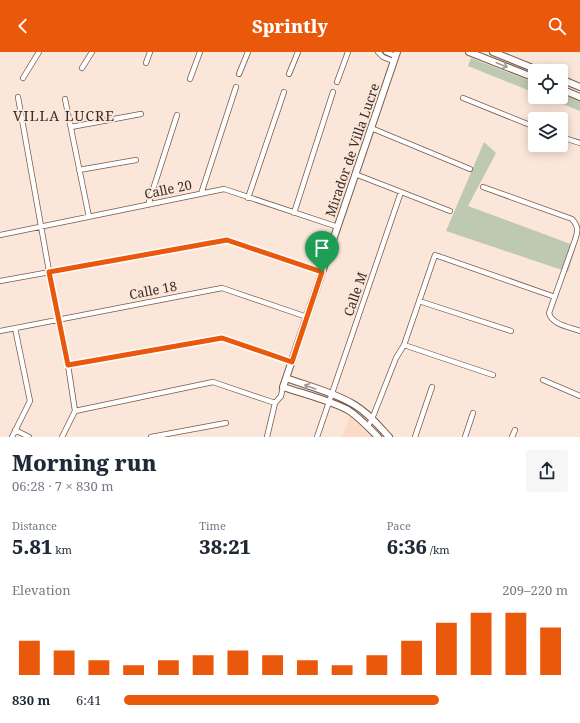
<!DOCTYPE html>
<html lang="en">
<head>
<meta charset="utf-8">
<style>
  body { margin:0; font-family:"Noto Serif",serif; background:#f6f6f7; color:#1f2937; height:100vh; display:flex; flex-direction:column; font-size:15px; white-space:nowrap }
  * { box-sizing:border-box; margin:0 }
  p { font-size:13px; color:#747a83 }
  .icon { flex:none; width:22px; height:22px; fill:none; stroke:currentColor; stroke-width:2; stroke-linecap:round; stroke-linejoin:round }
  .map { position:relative; height:385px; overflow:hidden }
  .panel { display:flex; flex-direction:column; background:#fff; flex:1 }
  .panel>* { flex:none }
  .tools { position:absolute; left:528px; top:12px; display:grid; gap:8px }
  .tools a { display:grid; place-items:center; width:40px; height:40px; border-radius:4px; background:#fff; box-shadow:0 2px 10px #0003; font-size:20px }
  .pin { position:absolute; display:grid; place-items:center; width:34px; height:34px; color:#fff; margin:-41px -17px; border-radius:50% 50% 50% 0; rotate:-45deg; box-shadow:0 0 4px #0007 }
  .pin .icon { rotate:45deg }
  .round { display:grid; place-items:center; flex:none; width:42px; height:42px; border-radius:4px; background:#f6f6f7 }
  .headline { display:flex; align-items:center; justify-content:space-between; height:68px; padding:0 12px }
  h1 { font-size:22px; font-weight:800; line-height:30px }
  .figures { display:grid; grid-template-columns:repeat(3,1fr); gap:6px; height:68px; padding:4px 12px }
  .figures div { display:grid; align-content:center }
  .figures b { font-size:20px; font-weight:800 }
  .figures small { font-size:11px; font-weight:400 }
  .figures p { font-size:11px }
  .chart { height:112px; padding:8px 12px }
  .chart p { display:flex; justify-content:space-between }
  .chart svg { width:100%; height:72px; margin-top:4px; stroke:#ea580c; stroke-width:6 }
  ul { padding:0 12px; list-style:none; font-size:13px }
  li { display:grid; grid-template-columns:64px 48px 1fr; align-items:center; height:30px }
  li i { height:10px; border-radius:5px; background:#ea580c }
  header { display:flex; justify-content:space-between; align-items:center; height:52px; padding:0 12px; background:#ea580c; color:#fff; font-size:18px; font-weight:800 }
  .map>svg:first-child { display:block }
  .built { fill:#fbdac6 }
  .green { fill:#bdc9b0 }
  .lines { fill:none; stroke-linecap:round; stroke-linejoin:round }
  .street-casing { stroke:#775a48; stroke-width:6 }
  .secondary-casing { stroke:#775a48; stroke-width:8 }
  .street { stroke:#fff; stroke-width:4.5 }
  .secondary { stroke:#fff; stroke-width:6 }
  .oneway { stroke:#9d9692 }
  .route-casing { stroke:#fff; stroke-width:8 }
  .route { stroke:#ea580c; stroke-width:5 }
  .labels { text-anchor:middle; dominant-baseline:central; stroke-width:3.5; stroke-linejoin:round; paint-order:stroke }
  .street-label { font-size:13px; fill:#3b2e26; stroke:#fbe6da }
  .neighbourhood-label { font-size:14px; letter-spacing:1px; fill:#3b2e26; stroke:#fbe6da }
</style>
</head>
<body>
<header><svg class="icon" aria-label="back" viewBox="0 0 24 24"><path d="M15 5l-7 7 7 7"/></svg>Sprintly<svg class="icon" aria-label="search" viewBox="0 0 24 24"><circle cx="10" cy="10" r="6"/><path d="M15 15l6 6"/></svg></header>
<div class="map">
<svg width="580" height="385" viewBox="0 0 580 385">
  <rect width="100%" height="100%" fill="#fbe6da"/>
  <path class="built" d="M 350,364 L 371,385 L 342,385 Z"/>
  <path class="green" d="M 471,6 L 535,31 L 535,41 L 468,14 Z
    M 561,42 L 580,49 L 580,59 L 545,45 L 561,45 Z
    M 484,90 L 496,101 L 468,154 L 576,194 L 568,220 L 446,179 Z"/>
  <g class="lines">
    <g class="street-casing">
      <path id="street" d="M 378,0 L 383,5 L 393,9
        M 386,0 L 395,4
        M 146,11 L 150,0
        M 82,16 L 92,0
        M 239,22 L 248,0
        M 289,22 L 298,0
        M 23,26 L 39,0
        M 190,27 L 200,0
        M 337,30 L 348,0
        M 18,45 L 49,219 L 68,313 L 75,359 L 62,385
        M 463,46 L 535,75
        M 65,47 L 89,165
        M 71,75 L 141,62
        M 371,76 L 470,117
        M 561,85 L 580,91
        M 79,118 L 136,108
        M 355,122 L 450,159
        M 483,135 L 572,167 C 579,175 578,179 575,188 L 549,261 C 552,273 570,275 580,279
        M 201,142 L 236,35
        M 248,146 L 284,40
        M 148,153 L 177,63
        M 294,161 L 333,40
        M 0,183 L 224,137 L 338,175
        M 0,229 L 227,188 L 322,220
        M 419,249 L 511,279
        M 0,279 L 222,236 L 307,265
        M 404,293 L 493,323
        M 68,313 L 222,286 L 292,310
        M 543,328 L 580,344
        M 75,359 L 213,330 L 275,351
        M 368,374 L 372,367 L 396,306 L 404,293 L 435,203 L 555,245
        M 15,378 L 29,385
        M 12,385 L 30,349 L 15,276
        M 151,385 L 226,371
        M 267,385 L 275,351 L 281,344 L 283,335
        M 317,385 L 401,140
        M 415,385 L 432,335
        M 465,385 L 473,361
        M 512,385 L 515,378"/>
    </g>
    <g class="secondary-casing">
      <path id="secondary" d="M 469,0 L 535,26
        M 493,0 L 540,19
        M 561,27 L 580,35
        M 561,37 L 580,45
        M 286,326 C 308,334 333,340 353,352 C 367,360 378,373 389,385
        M 378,385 C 369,376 359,365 348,358 C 329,348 304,342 283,335 L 397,0"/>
    </g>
    <use href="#street" class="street"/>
    <use href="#secondary" class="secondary"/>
  </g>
  <defs><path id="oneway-shaft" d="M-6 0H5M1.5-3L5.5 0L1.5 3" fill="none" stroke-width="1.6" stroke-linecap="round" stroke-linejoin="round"/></defs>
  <g class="oneway">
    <use href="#oneway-shaft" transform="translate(502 13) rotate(22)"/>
    <use href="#oneway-shaft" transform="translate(310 335) rotate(-160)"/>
  </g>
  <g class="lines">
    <g class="route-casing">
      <path id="route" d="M 227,188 L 322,220 L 292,310 L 222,286 L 68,313 L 49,220 Z"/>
    </g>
    <use href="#route" class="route"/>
  </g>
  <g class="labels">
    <g class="street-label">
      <text transform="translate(352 98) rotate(-71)">Mirador de Villa Lucre</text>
      <text transform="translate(168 137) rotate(-12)">Calle 20</text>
      <text transform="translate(153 238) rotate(-11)">Calle 18</text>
      <text transform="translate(355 242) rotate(-71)">Calle M</text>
    </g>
    <g class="neighbourhood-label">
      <text x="64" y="63">VILLA LUCRE</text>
    </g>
  </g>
</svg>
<div class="tools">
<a><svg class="icon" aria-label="locate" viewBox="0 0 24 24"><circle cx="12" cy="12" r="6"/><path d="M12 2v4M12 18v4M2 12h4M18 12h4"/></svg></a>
<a><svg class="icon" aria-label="layers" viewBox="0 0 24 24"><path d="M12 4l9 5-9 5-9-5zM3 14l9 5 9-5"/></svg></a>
</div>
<div class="pin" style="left:322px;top:220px;background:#1e9e55"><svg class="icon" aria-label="arrive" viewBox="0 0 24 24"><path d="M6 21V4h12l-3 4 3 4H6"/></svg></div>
</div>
<section class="panel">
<div class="headline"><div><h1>Morning run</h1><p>06:28 · 7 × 830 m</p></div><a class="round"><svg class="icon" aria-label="share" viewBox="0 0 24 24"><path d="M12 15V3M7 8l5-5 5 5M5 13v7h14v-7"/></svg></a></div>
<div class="figures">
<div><p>Distance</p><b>5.81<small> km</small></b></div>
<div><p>Time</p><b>38:21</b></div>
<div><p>Pace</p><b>6:36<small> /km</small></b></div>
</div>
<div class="chart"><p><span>Elevation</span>209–220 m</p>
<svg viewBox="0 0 160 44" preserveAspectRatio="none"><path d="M5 44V23M15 44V29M25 44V35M35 44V38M45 44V35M55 44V32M65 44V29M75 44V32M85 44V35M95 44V38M105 44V32M115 44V23M125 44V12M135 44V6M145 44V6M155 44V15"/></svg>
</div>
<ul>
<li><b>830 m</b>6:41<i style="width:71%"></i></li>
</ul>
</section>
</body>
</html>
